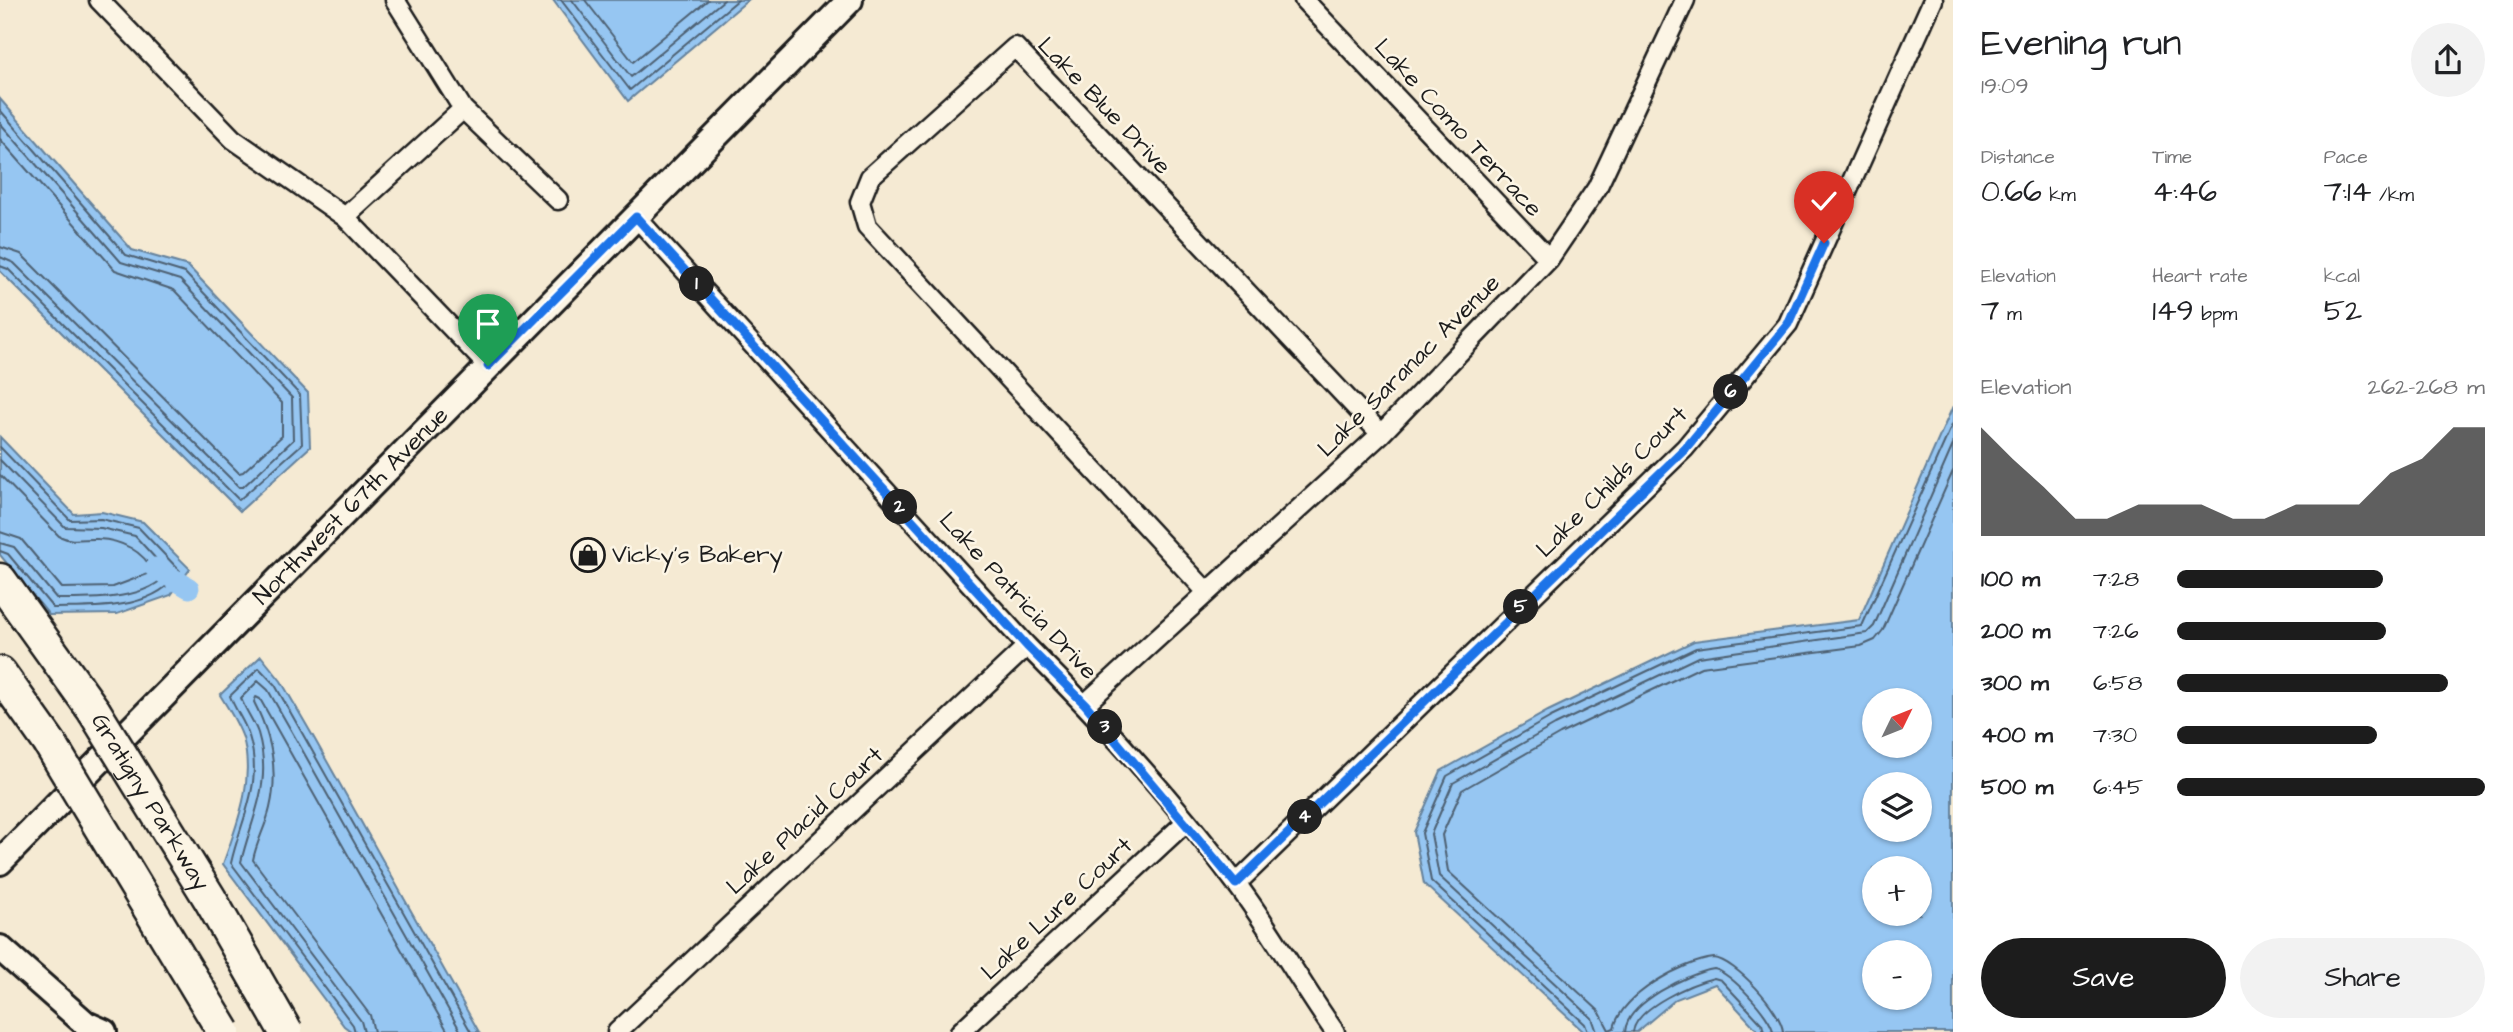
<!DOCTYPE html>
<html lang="en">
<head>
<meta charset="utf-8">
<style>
  body { margin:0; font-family:"Architects Daughter",sans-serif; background:#f2f2f2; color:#202124; height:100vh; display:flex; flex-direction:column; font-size:26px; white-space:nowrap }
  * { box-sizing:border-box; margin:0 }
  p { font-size:23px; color:#757577 }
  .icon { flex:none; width:38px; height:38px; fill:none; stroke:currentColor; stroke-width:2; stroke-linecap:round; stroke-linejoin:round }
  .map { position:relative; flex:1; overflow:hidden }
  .sheet { display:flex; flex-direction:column; background:#fff; width:560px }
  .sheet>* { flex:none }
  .needle { width:46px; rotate:47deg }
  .buttons { position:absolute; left:1862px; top:688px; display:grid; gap:14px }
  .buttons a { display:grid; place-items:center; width:70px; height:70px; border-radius:50%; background:#fff; box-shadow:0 2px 5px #0004; font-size:35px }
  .pin { position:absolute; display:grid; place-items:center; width:60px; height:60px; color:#fff; margin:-72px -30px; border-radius:50% 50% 50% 0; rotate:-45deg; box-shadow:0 0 7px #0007 }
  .pin .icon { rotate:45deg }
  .km { position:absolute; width:35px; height:35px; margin:-18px; border-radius:50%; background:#222; color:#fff; font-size:19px; line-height:35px; text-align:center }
  .round { display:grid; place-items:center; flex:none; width:74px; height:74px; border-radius:37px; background:#f2f2f2 }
  .head { display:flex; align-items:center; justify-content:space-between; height:119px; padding:0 28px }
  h1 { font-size:38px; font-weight:600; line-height:52px }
  .figures { display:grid; grid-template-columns:repeat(3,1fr); gap:10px; height:119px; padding:7px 28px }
  .figures div { display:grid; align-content:center }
  .figures b { font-size:30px; font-weight:600 }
  .figures small { font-size:19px; font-weight:400 }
  .figures p { font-size:19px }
  .chart { height:196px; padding:14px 28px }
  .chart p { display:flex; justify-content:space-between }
  .chart svg { width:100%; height:126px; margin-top:7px; fill:#1c1c1c; opacity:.7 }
  .primary-button { display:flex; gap:14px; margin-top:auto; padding:14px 28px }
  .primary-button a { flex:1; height:80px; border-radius:42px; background:#1c1c1c; color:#fff; font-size:28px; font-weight:600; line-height:80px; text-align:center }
  .primary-button a+a { background:#f2f2f2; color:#202124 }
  ul { padding:0 28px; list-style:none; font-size:23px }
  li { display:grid; grid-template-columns:112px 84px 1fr; align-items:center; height:52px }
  li i { height:18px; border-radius:9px; background:#1c1c1c }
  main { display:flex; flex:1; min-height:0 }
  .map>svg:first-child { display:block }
  .water { fill:#96c6f2; stroke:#65829c; stroke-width:2; fill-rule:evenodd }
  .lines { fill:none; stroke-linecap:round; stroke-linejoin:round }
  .shore { stroke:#4d6072; stroke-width:2 }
  .canal { stroke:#96c6f2; stroke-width:21 }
  .street-casing { stroke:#1c1c1c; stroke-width:23 }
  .secondary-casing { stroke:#1c1c1c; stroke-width:30 }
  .highway-casing { stroke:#1c1c1c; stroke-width:37 }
  .street { stroke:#fcf5e5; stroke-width:18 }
  .secondary { stroke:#fcf5e5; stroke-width:24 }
  .highway { stroke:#fcf5e5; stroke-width:32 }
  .highway-bridge-casing { stroke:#1c1c1c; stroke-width:37; stroke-linecap:butt }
  .highway-bridge { stroke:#fcf5e5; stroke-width:32 }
  .route-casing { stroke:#fff; stroke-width:14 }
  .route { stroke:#1a73e8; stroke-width:9 }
  .labels { text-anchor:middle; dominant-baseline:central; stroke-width:5; stroke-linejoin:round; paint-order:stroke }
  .street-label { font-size:24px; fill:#1c1c1c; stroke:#fcf5e5 }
  .poi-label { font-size:24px; fill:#1c1c1c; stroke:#fcf5e5; text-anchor:start }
</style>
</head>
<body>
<main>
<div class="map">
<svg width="1953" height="1032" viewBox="0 0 1953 1032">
  <rect width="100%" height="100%" fill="#f5ead3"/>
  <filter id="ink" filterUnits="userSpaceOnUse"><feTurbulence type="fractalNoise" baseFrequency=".0143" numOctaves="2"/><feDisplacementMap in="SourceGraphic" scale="14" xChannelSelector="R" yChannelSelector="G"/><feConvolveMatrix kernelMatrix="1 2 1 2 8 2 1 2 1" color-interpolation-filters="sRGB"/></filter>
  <g filter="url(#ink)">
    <path class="water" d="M 553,0 L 748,0 L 628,101 Z
      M 0,99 L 132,250 L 188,266 L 308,393 L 310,447 L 240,511 L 0,271 Z
      M 1953,406 L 1953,1032 L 1759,1032 L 1715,984 L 1676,999 L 1637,1032 L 1584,1032 L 1424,884 L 1414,832 L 1441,771 L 1548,711 L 1694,641 L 1859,620 ZM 1874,700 L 1920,700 L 1920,746 L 1874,746 ZM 1874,784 L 1920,784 L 1920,830 L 1874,830 ZM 1920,868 L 1920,914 L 1874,914 L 1874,868 ZM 1920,952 L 1920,998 L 1874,998 L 1874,952 Z
      M 0,437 L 74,514 L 102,512 L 143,522 L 190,569 L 171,595 L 117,614 L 49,615 L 0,555 Z
      M 261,656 L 281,681 L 314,738 L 479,1032 L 352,1032 L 344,1026 L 223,864 C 237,824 255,782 243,738 C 238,723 228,708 220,695 Z"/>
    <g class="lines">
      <path class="shore" d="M 561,0 L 630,90 L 738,0
        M 572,0 L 631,77 L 724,0
        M 585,0 L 633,62 L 708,0
        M 0,110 L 126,255 L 185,273 L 300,395 L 302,444 L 239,500 L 8,269 L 0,266
        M 0,123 L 121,262 L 180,280 L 292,398 L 293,440 L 243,487 L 239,487 L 14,263 L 0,257
        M 0,139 L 115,270 L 174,290 L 282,403 L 282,436 L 243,472 L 239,473 L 21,254 L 0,247
        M 0,447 L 70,520 L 101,519 L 139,528 L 180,571 C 155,611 96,607 53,608 L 8,554 L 0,551
        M 0,460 L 65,527 L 101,528 L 135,536 L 168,572 C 149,601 89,599 57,599 L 14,547 L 0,543
        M 0,475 L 59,536 C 73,543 84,538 98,539 C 121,540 144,551 153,572 L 113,587 L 62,588 L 21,539 L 0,532
        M 355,1032 L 353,1025 L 231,863 C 241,818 264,784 249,736 C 245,722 235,710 230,696 L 259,668 L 275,685 L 471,1032
        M 364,1032 L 361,1021 L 241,862 C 252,815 273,784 258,733 C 254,721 245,710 241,698 L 258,681 L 268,690 L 300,746 L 461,1032
        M 374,1032 L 370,1015 L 253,860 C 256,843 266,826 270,808 C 279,770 271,735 254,702 L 256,697 L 260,699 L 448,1032
        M 1588,1032 L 1585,1024 L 1431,881 L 1422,833 L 1447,776 L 1551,717 L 1696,648 L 1862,626 L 1953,423
        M 1597,1032 L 1592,1018 L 1439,876 L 1431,834 L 1453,783 L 1555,725 L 1698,657 L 1867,633 L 1874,626 L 1953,445
        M 1625,1032 C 1626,1003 1689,973 1714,969 C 1729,971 1772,1017 1773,1032
        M 1633,1032 C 1636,1007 1693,983 1714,978 L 1721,980 L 1762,1024 L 1764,1032
        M 1783,1032 C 1782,1011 1735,960 1714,958 C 1681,962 1622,995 1614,1028 L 1609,1030 L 1599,1011 L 1448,871 L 1442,835 L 1462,790 L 1560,734 L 1701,667 L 1861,646 L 1875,640 L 1883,630 L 1953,471"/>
      <path class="canal" d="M 155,568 L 189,588"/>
      <g class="street-casing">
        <path id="street" d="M 99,0 L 233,139 L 345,217 L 488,366
          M 395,0 L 463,109 L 558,200
          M 1304,0 L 1549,259
          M 345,217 L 463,109
          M 636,217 L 1027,646 C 1101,720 1172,798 1235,882 C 1271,929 1300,983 1335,1032
          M 1207,592 L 867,226 L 860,202 L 870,177 L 1015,47 L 1381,434
          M 1085,704 L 1381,434 L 1549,259 L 1597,188 L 1685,0
          M 1236,884 L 1685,448 L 1788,324 L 1933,0
          M 617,1032 L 1027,646
          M 960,1032 L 1187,821"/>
      </g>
      <g class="secondary-casing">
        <g id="secondary">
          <path id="s1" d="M 0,862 L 850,0"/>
          <path d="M 0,948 L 86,1024 L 104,1032"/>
        </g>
      </g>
      <g class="highway-casing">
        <path id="highway" d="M 0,580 L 94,711
          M 0,673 L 49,742"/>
      </g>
      <use href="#street" class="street"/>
      <use href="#secondary" class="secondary"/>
      <use href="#highway" class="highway"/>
      <g class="highway-bridge-casing">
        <g id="highway-bridge">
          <path id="s2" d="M 94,711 L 210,899 L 286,1032"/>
          <path d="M 49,742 L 224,1032"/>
        </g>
      </g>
      <use href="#highway-bridge" class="highway-bridge"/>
    </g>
  </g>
  <g class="lines" filter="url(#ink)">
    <g class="route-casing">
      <path id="route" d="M 488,366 L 636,217 L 1027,646 L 1085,704 L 1236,884 L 1685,449 L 1788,324 L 1824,243"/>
    </g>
    <use href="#route" class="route"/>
  </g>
  <defs>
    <g id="shop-ring" transform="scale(1.75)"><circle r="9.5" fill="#fcf5e5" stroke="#1c1c1c" stroke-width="1.5"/><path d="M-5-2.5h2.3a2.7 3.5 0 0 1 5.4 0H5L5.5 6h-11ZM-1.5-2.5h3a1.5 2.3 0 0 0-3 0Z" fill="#1c1c1c"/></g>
  </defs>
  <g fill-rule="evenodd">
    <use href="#shop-ring" x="588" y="555"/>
  </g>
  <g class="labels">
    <g class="street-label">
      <text transform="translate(1104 106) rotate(46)">Lake Blue Drive</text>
      <text transform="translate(1458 128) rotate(47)">Lake Como Terrace</text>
      <text transform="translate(1409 366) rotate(-45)">Lake Saranac Avenue</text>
      <text transform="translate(1612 482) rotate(-45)">Lake Childs Court</text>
      <text stroke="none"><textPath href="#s1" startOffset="500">Northwest 67th Avenue</textPath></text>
      <text transform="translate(1018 596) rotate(47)">Lake Patricia Drive</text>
      <text stroke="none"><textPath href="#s2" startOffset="107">Gratigny Parkway</textPath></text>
      <text transform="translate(805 821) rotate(-43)">Lake Placid Court</text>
      <text transform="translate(1057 909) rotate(-43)">Lake Lure Court</text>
    </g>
    <g class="poi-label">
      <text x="612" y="555">Vicky’s Bakery</text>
    </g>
  </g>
</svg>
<div class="buttons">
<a><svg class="needle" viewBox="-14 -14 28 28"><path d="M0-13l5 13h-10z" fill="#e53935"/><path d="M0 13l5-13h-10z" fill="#757577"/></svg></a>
<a><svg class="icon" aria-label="layers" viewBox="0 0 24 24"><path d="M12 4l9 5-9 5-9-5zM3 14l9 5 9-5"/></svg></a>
<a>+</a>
<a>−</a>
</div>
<div class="pin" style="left:488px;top:366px;background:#1e9e55"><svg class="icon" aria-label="arrive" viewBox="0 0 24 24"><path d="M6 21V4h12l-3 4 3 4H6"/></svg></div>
<div class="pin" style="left:1824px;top:243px;background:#d93025"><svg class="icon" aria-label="check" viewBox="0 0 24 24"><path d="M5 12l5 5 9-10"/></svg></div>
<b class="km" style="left:697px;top:284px">1</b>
<b class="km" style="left:900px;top:507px">2</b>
<b class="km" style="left:1105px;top:727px">3</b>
<b class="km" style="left:1305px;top:817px">4</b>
<b class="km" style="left:1521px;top:607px">5</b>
<b class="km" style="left:1731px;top:392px">6</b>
</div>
<section class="sheet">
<div class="head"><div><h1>Evening run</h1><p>19:09</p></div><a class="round"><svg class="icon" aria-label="share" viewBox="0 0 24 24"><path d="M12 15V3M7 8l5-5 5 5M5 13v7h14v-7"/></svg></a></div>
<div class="figures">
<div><p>Distance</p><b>0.66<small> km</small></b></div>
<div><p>Time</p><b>4:46</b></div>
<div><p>Pace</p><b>7:14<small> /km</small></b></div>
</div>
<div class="figures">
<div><p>Elevation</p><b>7<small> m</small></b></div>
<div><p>Heart rate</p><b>149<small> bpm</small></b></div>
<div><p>kcal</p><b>52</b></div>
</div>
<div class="chart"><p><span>Elevation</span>262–268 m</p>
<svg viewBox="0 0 160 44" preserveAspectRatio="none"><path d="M0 44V6L10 17L20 27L30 38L40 38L50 33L60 33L70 33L80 38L90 38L100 33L110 33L120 33L130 22L140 17L150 6L160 6V44z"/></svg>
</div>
<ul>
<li><b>100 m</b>7:28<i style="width:67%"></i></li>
<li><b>200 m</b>7:26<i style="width:68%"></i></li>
<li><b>300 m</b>6:58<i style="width:88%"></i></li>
<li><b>400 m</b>7:30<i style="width:65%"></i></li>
<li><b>500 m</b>6:45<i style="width:100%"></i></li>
</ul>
<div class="primary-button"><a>Save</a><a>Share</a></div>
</section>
</main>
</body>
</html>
